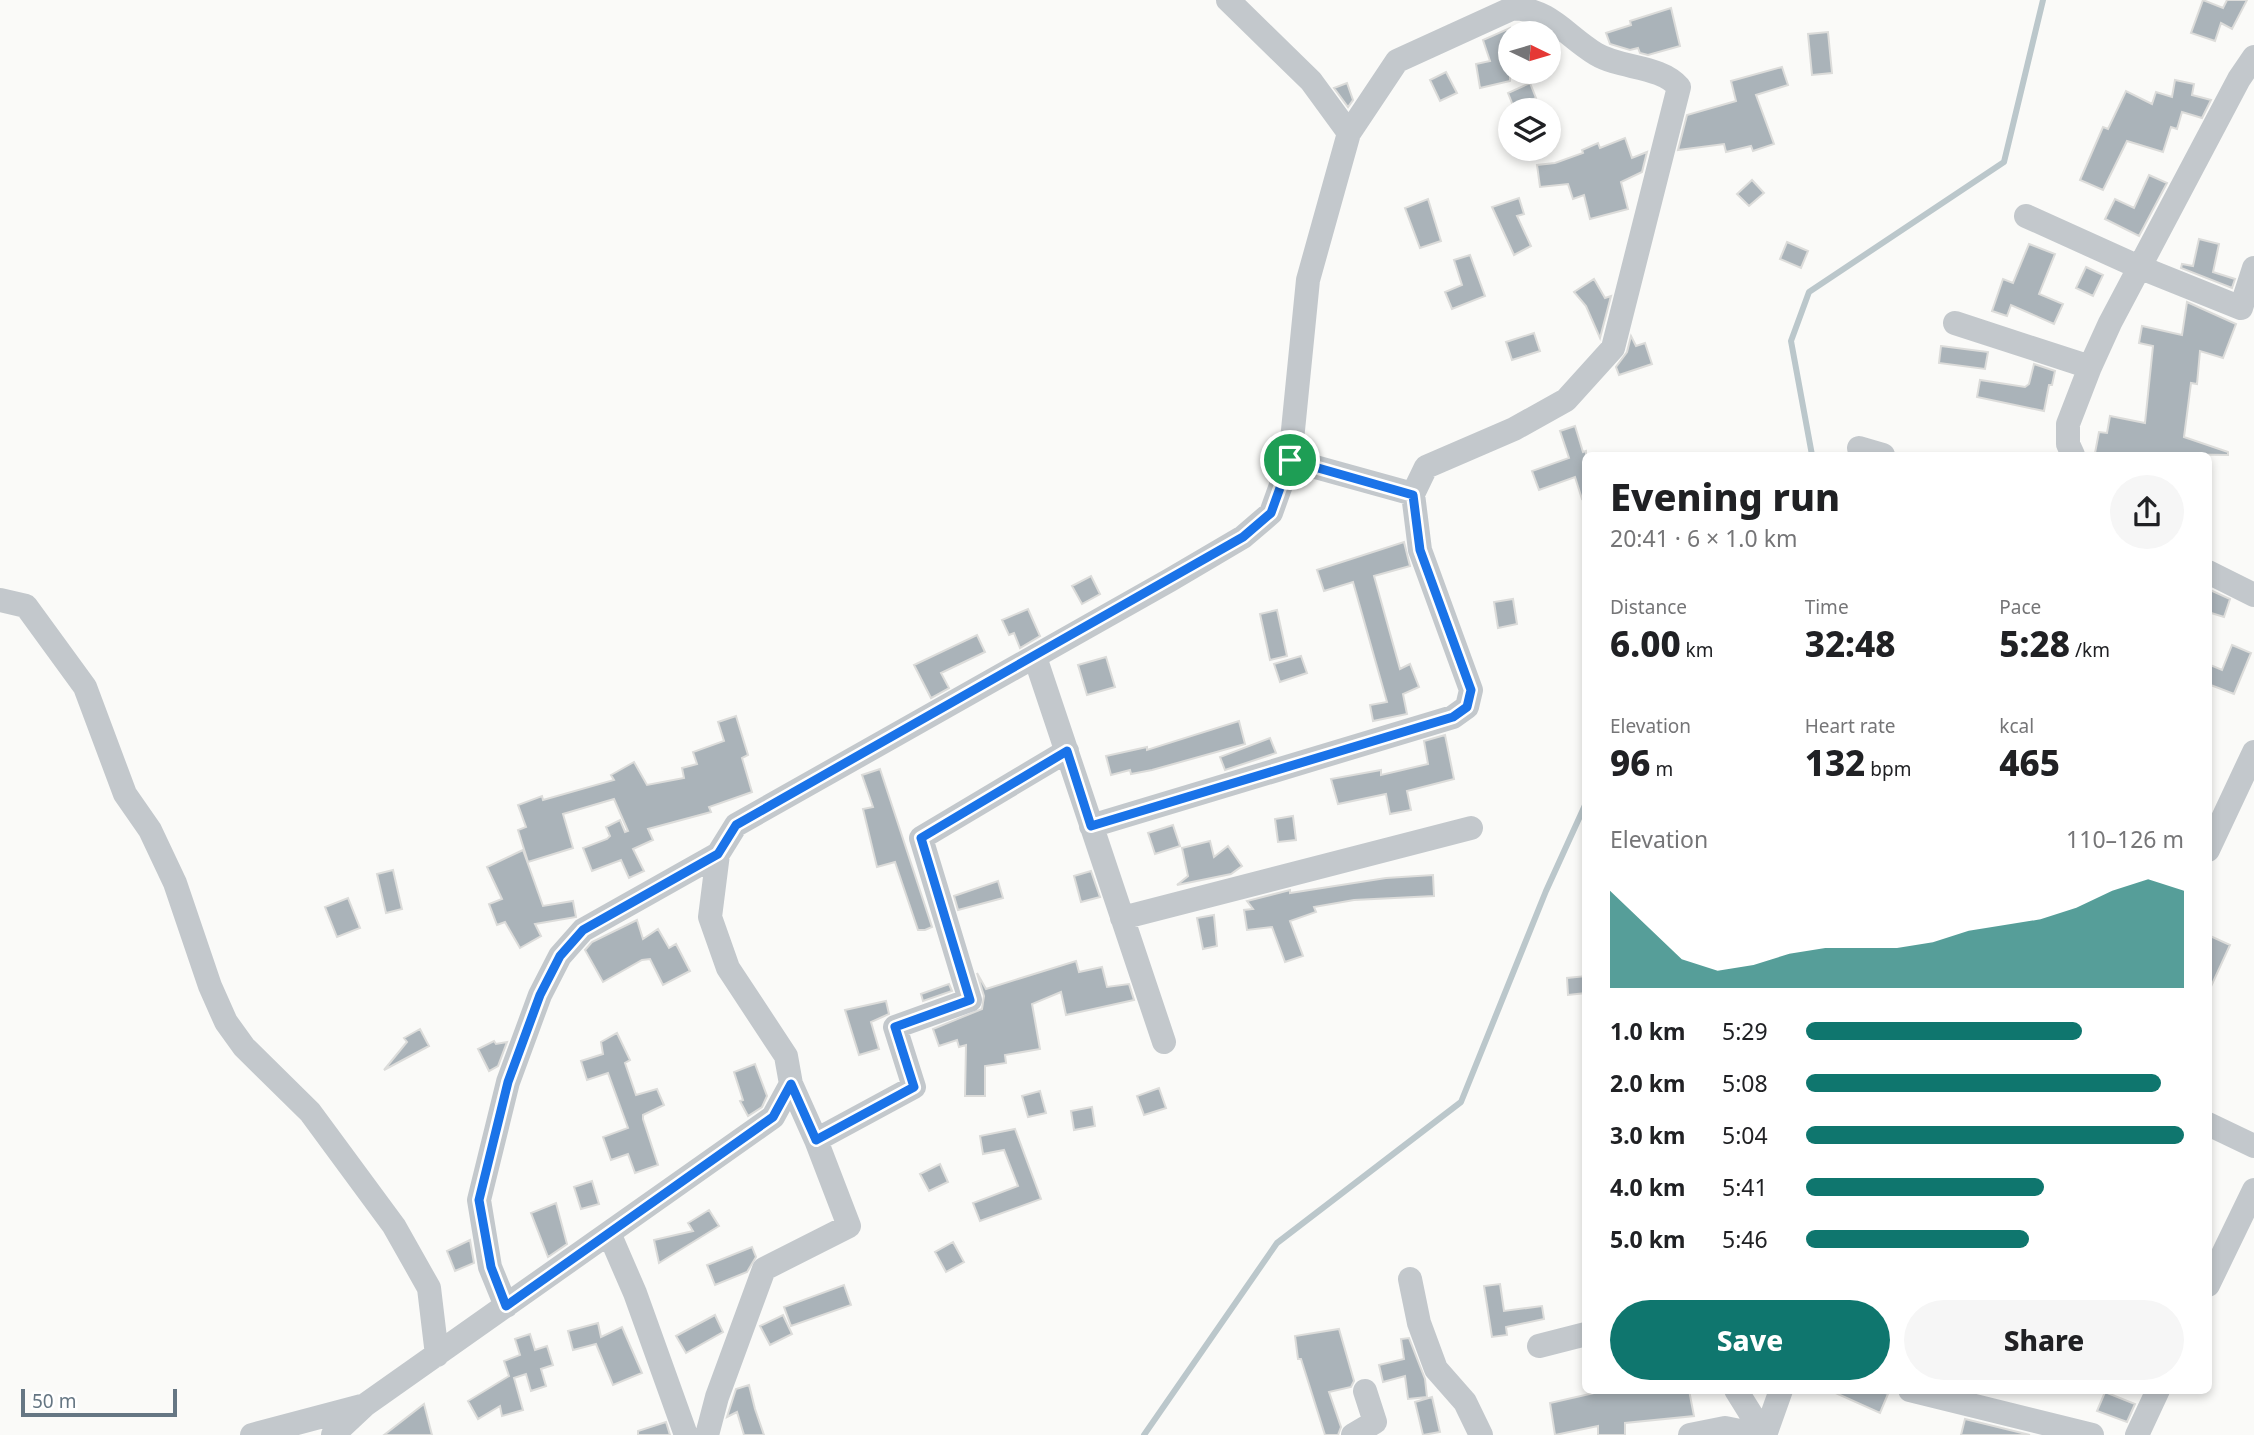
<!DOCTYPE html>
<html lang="en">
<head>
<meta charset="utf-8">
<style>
  body { margin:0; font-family:"Noto Sans",sans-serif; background:#f6f6f6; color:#202124; height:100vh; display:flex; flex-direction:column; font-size:26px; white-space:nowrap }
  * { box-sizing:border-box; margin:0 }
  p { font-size:23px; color:#757577 }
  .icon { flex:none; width:38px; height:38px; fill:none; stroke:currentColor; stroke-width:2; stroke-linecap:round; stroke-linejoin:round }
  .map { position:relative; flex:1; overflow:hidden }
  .panel { position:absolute; left:1582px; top:452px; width:630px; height:942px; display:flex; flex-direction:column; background:#fff; border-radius:10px; box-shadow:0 4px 10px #0003 }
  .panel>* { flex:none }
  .needle { width:46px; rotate:95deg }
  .controls { position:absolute; left:1498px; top:21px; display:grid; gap:14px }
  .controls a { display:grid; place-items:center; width:63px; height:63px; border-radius:50%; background:#fff; box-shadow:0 4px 10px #0003; font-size:35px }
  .scale { position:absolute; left:21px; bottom:18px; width:156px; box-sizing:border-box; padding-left:7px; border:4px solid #657683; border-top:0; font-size:19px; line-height:24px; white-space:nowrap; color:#657683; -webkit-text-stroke:5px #fff; paint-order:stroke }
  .pin { position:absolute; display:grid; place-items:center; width:60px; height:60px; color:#fff; margin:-30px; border:4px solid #fff; border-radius:50%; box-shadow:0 2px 7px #0007 }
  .round { display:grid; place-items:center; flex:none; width:74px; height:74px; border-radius:37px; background:#f6f6f6 }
  .head { display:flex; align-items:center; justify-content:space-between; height:119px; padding:0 28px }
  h1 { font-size:38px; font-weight:800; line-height:52px }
  .stats { display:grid; grid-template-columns:repeat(3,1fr); gap:10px; height:119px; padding:7px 28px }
  .stats div { display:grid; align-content:center }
  .stats b { font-size:35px; font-weight:800 }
  .stats small { font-size:19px; font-weight:400 }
  .stats p { font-size:19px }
  .chart { height:196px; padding:14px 28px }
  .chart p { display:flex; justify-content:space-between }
  .chart svg { width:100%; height:126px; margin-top:7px; fill:#0f766e; opacity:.7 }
  .action { display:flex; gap:14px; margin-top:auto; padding:14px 28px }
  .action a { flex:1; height:80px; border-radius:42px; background:#0f766e; color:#fff; font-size:28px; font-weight:800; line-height:80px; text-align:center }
  .action a+a { background:#f6f6f6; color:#202124 }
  ul { padding:0 28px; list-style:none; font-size:23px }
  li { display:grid; grid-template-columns:112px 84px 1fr; align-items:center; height:52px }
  li i { height:18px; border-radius:9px; background:#0f766e }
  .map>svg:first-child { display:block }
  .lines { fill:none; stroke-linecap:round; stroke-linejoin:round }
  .stream { stroke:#bbc7cb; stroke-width:6 }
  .building { fill:#aab3b9; stroke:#dcdcda; stroke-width:2 }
  .street { stroke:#c3c8cc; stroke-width:24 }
  .route-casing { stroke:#fff; stroke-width:14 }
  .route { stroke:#1a73e8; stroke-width:9 }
</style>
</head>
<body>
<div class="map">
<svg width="2254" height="1435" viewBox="0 0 2254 1435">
  <rect width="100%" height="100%" fill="#fafaf8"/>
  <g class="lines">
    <path class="stream" d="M 1812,455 L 1791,341 L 1809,292 L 2004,162 L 2043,0
      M 1144,1435 L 1277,1243 L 1461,1102 L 1546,891 L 1586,803"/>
  </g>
  <path class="building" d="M 2203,0 L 2223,8 L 2227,0 L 2247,0 L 2232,29 L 2221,23 L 2215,41 L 2191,33 Z
    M 1671,8 L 1680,46 L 1648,55 L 1640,53 L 1638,48 L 1630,50 L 1610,44 L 1606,33 L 1631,25 L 1630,21 Z
    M 1510,28 L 1510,81 L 1480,88 L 1476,64 L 1490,61 L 1483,40 Z
    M 1828,32 L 1832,73 L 1812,75 L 1808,34 Z
    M 1782,67 L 1788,85 L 1756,95 L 1774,144 L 1753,151 L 1751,146 L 1726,152 L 1724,144 L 1678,150 L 1687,115 L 1736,101 L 1731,81 Z
    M 1446,72 L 1457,93 L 1440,101 L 1430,80 Z
    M 2175,80 L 2194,84 L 2192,95 L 2211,100 L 2202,118 L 2182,112 L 2177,129 L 2171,127 L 2163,152 L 2127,141 L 2103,190 L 2080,180 L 2103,127 L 2108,129 L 2126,91 L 2152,104 L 2156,92 L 2172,97 Z
    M 1347,83 L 1353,100 L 1348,107 L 1334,88 Z
    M 1530,83 L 1536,98 L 1514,108 L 1508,93 Z
    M 1625,138 L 1632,158 L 1647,152 L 1642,172 L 1621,182 L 1628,209 L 1590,219 L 1584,195 L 1573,199 L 1568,184 L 1540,187 L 1537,165 L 1555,163 L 1583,153 L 1582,150 L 1598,143 L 1600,148 Z
    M 2149,175 L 2167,183 L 2139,236 L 2105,219 L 2115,199 L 2134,208 Z
    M 1752,180 L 1764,193 L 1749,206 L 1737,194 Z
    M 1519,198 L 1524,214 L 1517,216 L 1531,246 L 1514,255 L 1492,207 Z
    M 1428,199 L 1441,241 L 1420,248 L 1405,208 Z
    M 2199,239 L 2219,244 L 2213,272 L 2235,279 L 2232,288 L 2181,268 L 2182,264 L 2193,266 Z
    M 1787,242 L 1808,251 L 1801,268 L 1780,259 Z
    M 2029,244 L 2055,254 L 2039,294 L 2063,304 L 2054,324 L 2011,305 L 2007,316 L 1992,311 L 2003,279 L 2013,283 Z
    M 1470,255 L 1485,296 L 1452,309 L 1445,292 L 1462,285 L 1454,260 Z
    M 2086,267 L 2103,275 L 2093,296 L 2076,288 Z
    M 1594,279 L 1605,298 L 1611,296 L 1600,338 L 1586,306 L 1574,292 Z
    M 2187,302 L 2236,324 L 2223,358 L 2200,351 L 2197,384 L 2191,383 L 2184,437 L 2228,452 L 2228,455 L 2095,453 L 2099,432 L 2107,433 L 2110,416 L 2145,423 L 2153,346 L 2139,343 L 2142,326 L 2182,335 Z
    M 1534,333 L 1540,351 L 1512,360 L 1506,342 Z
    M 1631,336 L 1636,346 L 1645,343 L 1652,364 L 1619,375 L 1616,367 L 1627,352 Z
    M 1941,346 L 1988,352 L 1985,369 L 1939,363 Z
    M 2034,364 L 2055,371 L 2052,385 L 2049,385 L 2044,411 L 1977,397 L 1980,380 L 2025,387 L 2029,384 Z
    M 1575,426 L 1583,452 L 1586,451 L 1586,498 L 1582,499 L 1575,477 L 1539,490 L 1532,471 L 1569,458 L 1560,431 Z
    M 1404,542 L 1410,566 L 1374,576 L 1400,669 L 1410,664 L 1419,687 L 1403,694 L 1407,714 L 1373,721 L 1370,705 L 1387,702 L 1353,582 L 1324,591 L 1317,570 Z
    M 1091,576 L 1100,594 L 1082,604 L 1072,586 Z
    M 2208,589 L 2230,599 L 2224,617 L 2208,612 Z
    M 1513,599 L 1517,624 L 1498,628 L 1494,602 Z
    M 1028,609 L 1040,636 L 1020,648 L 1014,633 L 1009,635 L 1002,620 Z
    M 1277,610 L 1287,656 L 1270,660 L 1260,614 Z
    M 977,635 L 985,652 L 941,673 L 949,688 L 931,698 L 914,665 Z
    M 2232,645 L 2251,653 L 2234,694 L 2208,684 L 2208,664 L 2222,670 Z
    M 1301,656 L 1307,673 L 1280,682 L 1274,664 Z
    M 1106,657 L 1115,687 L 1087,695 L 1078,665 Z
    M 736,716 L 748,755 L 742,758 L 752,792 L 709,807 L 711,812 L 648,829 L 653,840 L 633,849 L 644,871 L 629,878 L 621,860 L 592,871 L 583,848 L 607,839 L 610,836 L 606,827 L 620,820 L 625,832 L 628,831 L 614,799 L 563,814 L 573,848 L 528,862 L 518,830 L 526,827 L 518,805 L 542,796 L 543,800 L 614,780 L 611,775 L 634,762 L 647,785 L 684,778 L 682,768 L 697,764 L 693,752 L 724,741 L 718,722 Z
    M 1239,721 L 1245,744 L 1152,770 L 1131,774 L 1130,770 L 1111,775 L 1106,756 L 1147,747 L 1147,750 Z
    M 1445,735 L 1454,779 L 1407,791 L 1411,810 L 1390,814 L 1386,794 L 1338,804 L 1331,779 L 1381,770 L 1381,775 L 1428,764 L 1424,741 Z
    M 1270,738 L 1276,753 L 1225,770 L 1220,757 Z
    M 880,769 L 932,927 L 925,930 L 918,930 L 895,862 L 877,867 L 863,809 L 873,807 L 862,775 Z
    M 1293,816 L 1296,840 L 1278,842 L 1275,819 Z
    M 1173,825 L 1180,846 L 1155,854 L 1148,833 Z
    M 1210,841 L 1214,857 L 1228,846 L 1242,866 L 1231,874 L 1177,885 L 1188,876 L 1182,848 Z
    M 523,850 L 543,906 L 573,901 L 576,917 L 535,924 L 541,936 L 520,948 L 505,922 L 497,925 L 489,904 L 502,899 L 487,867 Z
    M 393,870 L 402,909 L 386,913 L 377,874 Z
    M 1091,871 L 1100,897 L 1081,902 L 1074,876 Z
    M 1433,875 L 1434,896 L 1354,900 L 1314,907 L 1316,912 L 1290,921 L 1303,956 L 1285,962 L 1272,927 L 1247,930 L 1244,910 L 1253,909 L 1247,901 L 1290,890 L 1290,893 L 1386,878 Z
    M 998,881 L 1003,898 L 958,910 L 954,896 Z
    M 348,898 L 360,928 L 337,937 L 325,907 Z
    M 1214,915 L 1217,946 L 1203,949 L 1197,918 Z
    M 637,920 L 643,939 L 658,929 L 669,948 L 676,944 L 690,971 L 663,985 L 650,959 L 642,960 L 603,982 L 585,950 L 592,942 Z
    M 2208,935 L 2230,945 L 2208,993 Z
    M 1076,961 L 1079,972 L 1102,967 L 1107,987 L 1129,984 L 1134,1000 L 1066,1015 L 1061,992 L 1032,1004 L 1040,1049 L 1005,1055 L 1006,1063 L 985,1066 L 985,1096 L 965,1096 L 966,1045 L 959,1047 L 957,1040 L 939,1046 L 933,1029 L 982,1009 L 984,996 L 977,973 L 986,989 Z
    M 1586,976 L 1586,993 L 1568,995 L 1567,978 Z
    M 949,984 L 952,991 L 923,1001 L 921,994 Z
    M 886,1001 L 889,1014 L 871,1022 L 879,1049 L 859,1055 L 845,1010 Z
    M 420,1029 L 429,1046 L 384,1070 L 407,1042 L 404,1038 Z
    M 617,1033 L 630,1060 L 625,1063 L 636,1095 L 657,1089 L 664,1105 L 643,1115 L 643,1119 L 658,1165 L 635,1173 L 628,1154 L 611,1160 L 603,1137 L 628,1128 L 608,1073 L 587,1080 L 581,1061 L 603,1054 L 601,1042 Z
    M 494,1041 L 496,1044 L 507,1042 L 498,1066 L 489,1071 L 478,1049 Z
    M 755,1064 L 767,1096 L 762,1107 L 748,1116 L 740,1101 L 743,1100 L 734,1072 Z
    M 1159,1088 L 1166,1108 L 1144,1115 L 1137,1096 Z
    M 1040,1091 L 1046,1113 L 1028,1117 L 1022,1096 Z
    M 1092,1107 L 1095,1126 L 1074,1130 L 1071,1111 Z
    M 1015,1129 L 1041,1199 L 980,1221 L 973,1203 L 1018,1186 L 1004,1150 L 983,1154 L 980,1136 Z
    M 940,1164 L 948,1182 L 929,1191 L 920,1174 Z
    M 592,1181 L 599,1204 L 581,1209 L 574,1187 Z
    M 556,1203 L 567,1244 L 548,1257 L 531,1213 Z
    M 709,1210 L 719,1226 L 659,1263 L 654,1240 L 693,1231 L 688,1223 Z
    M 470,1240 L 474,1263 L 455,1271 L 447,1251 Z
    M 953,1242 L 964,1262 L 946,1272 L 935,1252 Z
    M 752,1247 L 756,1257 L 747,1272 L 715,1285 L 707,1265 Z
    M 1500,1284 L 1504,1311 L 1542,1306 L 1544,1319 L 1506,1327 L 1507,1335 L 1492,1337 L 1484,1286 Z
    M 844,1285 L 851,1305 L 791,1326 L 784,1307 Z
    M 715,1315 L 723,1332 L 686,1353 L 676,1336 Z
    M 783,1315 L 792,1334 L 770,1345 L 760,1326 Z
    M 598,1323 L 601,1337 L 622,1327 L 642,1373 L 613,1385 L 596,1344 L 573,1350 L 568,1331 Z
    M 1339,1329 L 1354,1381 L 1351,1387 L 1329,1392 L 1341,1427 L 1338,1435 L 1325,1435 L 1301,1359 L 1298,1359 L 1295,1336 Z
    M 530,1334 L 535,1350 L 547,1346 L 553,1365 L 541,1369 L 546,1386 L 531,1391 L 526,1374 L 514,1378 L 523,1410 L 502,1416 L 500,1406 L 478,1419 L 468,1401 L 509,1376 L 504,1361 L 520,1355 L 515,1339 Z
    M 1409,1338 L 1425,1379 L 1427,1397 L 1408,1399 L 1405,1376 L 1383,1382 L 1379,1365 L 1404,1359 L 1401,1339 Z
    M 749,1385 L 755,1409 L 764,1435 L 744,1435 L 737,1412 L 727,1417 L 736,1389 Z
    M 1607,1390 L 1648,1390 L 1649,1392 L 1689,1390 L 1694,1416 L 1625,1423 L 1625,1435 L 1598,1435 L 1598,1426 L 1555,1435 L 1550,1403 Z
    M 1829,1390 L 1878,1390 L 1888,1394 L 1880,1413 Z
    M 2105,1392 L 2135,1404 L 2127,1422 L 2097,1411 Z
    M 1432,1397 L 1440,1432 L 1423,1435 L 1415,1402 Z
    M 424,1404 L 432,1435 L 384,1435 Z
    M 1965,1419 L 2030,1435 L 1961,1435 Z
    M 666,1422 L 670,1435 L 638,1435 L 638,1431 Z"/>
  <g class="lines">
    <path class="street" d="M 2026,216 L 2139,267 L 2241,308 L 2254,268
      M 1955,323 L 2090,367
      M 1859,448 L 1883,455
      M 2073,455 L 2068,444 L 2068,424 L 2090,367 L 2110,323 L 2239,79 L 2254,57
      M 1290,460 L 1413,494
      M 2208,572 L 2254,595
      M 0,600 L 26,606 L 85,687 L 125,794 L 150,830 L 175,883 L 210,986 L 226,1022 L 244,1047 L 310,1112 L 394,1226 L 429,1288 L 437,1355
      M 1035,657 L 1164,1042
      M 1091,826 L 1453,717 L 1467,707 L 1471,690 L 1420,550 L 1413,494 L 1426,467 L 1514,429 L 1566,400 L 1613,348 L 1679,87 C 1660,65 1621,69 1596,54 C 1565,35 1551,10 1513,8 L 1397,61 L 1349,133
      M 2208,850 L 2254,752
      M 1122,918 L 1471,828
      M 791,1084 L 816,1140
      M 2208,1124 L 2254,1146
      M 609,1233 L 635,1293 L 686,1435
      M 1410,1279 L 1419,1323 L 1436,1369 L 1465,1402 L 1481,1435
      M 2208,1285 L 2254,1190
      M 506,1306 L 490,1267 L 479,1200 L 508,1082 L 540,995 L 560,956 L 583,930 L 718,854
      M 1539,1346 L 1586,1334
      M 1736,1390 L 1764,1435
      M 1910,1390 L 2092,1435
      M 252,1435 L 361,1406
      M 333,1435 L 365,1405 L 773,1117 L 791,1084 L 786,1056 L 728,968 L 710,917 L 718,854 L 736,825 L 1170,580 L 1243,537 L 1271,513 L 1290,460 L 1308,280 L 1349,133 L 1311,81 L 1228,0
      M 707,1435 L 717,1397 L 764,1269 L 849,1226 L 816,1140 L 914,1087 L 895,1027 L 970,1000 L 921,838 L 1067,751
      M 1353,1435 L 1375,1422 L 1365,1391
      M 1690,1435 L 1725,1428 L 1760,1435
      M 1765,1435 L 1781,1390
      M 2137,1435 L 2158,1390"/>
  </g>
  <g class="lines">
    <g class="route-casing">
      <path id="route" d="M 1290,460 L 1413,495 L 1420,550 L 1471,690 L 1467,707 L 1453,717 L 1091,826 L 1067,751 L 921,838 L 970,1000 L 895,1027 L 914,1087 L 816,1140 L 791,1084 L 773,1117 L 506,1306 L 491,1267 L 479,1200 L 508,1082 L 540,995 L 560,956 L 583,930 L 718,854 L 736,825 L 1243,537 L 1271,513 Z"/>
    </g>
    <use href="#route" class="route"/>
  </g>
</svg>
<div class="controls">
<a><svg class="needle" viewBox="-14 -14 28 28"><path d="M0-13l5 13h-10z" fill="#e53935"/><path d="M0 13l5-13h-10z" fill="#757577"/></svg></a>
<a><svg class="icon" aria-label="layers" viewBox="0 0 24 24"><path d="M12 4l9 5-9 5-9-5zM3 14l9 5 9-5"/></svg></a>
</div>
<div class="scale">50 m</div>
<div class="pin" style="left:1290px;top:460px;background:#1e9e55"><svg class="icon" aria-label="arrive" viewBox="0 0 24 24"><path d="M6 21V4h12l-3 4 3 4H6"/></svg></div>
<section class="panel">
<div class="head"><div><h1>Evening run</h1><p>20:41 · 6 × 1.0 km</p></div><a class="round"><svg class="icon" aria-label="share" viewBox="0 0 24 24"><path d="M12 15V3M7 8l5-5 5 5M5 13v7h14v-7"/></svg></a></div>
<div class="stats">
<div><p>Distance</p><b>6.00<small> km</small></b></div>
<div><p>Time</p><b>32:48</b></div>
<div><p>Pace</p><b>5:28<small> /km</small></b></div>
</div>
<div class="stats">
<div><p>Elevation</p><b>96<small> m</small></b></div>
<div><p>Heart rate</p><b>132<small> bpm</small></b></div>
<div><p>kcal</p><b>465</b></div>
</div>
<div class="chart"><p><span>Elevation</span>110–126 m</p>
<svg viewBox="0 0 160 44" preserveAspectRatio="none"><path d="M0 44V10L10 22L20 34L30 38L40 36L50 32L60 30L70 30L80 30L90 28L100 24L110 22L120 20L130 16L140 10L150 6L160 10V44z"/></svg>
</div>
<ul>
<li><b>1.0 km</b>5:29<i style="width:73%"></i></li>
<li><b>2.0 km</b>5:08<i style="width:94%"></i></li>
<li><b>3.0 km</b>5:04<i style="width:100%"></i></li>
<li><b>4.0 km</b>5:41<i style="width:63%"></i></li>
<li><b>5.0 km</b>5:46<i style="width:59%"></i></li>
</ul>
<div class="action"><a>Save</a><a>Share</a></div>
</section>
</div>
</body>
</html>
